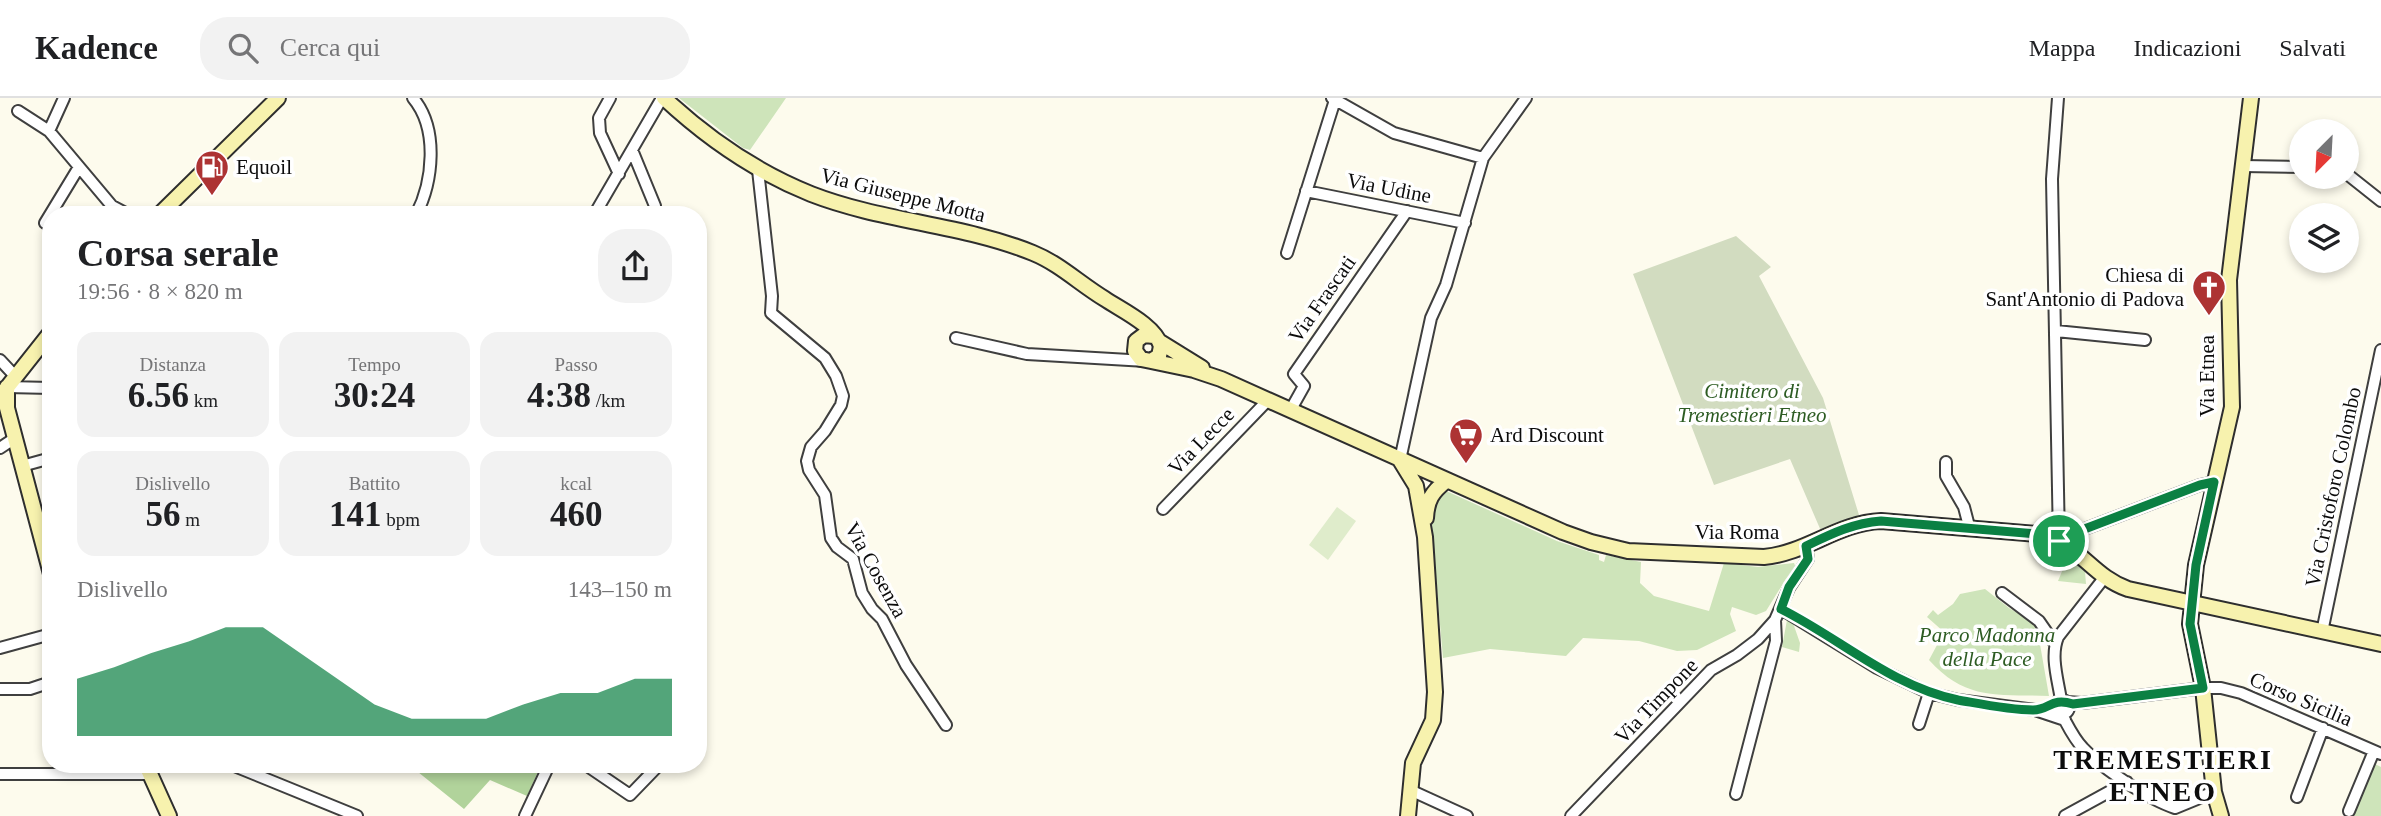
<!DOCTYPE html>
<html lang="it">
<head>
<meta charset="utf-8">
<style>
  body { margin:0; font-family:"Times New Roman",serif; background:#f2f2f2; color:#202124; height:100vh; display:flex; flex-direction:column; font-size:26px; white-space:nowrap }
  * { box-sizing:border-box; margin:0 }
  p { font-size:23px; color:#757577 }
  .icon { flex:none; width:38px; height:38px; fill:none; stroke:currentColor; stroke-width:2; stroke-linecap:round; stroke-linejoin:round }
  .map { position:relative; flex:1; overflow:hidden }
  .drawer { position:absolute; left:42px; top:108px; width:665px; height:567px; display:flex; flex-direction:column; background:#fff; border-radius:28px; box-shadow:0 4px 10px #0003 }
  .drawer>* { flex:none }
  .needle { width:46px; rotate:204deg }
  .tools { position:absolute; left:2289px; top:21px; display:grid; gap:14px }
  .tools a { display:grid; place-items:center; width:70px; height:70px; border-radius:50%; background:#fff; box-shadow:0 4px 10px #0003; font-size:35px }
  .pin { position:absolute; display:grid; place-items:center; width:60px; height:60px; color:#fff; margin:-30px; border:4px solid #fff; border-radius:50%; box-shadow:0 2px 7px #0007 }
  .round { display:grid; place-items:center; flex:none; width:74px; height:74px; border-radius:28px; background:#f2f2f2 }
  .head { display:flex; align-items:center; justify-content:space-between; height:119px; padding:0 35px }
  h1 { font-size:38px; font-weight:700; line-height:52px }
  .stats { display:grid; grid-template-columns:repeat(3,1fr); gap:10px; height:119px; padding:7px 35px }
  .stats div { display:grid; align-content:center; border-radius:18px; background:#f2f2f2; text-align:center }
  .stats b { font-size:35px; font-weight:700 }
  .stats small { font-size:19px; font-weight:400 }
  .stats p { font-size:19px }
  .chart { height:196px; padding:14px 35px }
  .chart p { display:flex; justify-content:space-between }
  .chart svg { width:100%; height:126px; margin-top:7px; fill:#0b8043; opacity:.7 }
  header { display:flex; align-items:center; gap:42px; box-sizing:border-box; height:98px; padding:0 35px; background:#fff; border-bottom:2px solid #e0e0e0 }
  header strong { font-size:33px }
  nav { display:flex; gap:38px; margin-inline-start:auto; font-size:24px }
  .search { width:490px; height:63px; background:#f2f2f2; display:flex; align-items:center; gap:18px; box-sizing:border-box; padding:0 24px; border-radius:28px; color:#757577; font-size:26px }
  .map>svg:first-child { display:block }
  .green { fill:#cee4ba }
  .forest { fill:#b1d39b }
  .cemetery { fill:#d2dcc0 }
  .pitch { fill:#dfeccb }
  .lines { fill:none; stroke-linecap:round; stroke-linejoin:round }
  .street-casing { stroke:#3f3f3f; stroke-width:14 }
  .secondary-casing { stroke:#2e2e2e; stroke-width:18 }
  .street { stroke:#fff; stroke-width:10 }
  .secondary { stroke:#f7f2ae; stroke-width:14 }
  .route-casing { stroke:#fff; stroke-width:14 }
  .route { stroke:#0b8043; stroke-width:9 }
  .labels { text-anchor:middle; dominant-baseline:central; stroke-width:7; stroke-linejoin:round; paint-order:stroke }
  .poi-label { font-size:21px; fill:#0c0c0c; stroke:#fff; text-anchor:start }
  .street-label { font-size:21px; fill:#0c0c0c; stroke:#fff }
  .park-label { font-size:21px; font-style:italic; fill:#2d5c23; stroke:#fff }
  .district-label { font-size:28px; font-weight:bold; letter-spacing:2px; fill:#0c0c0c; stroke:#fff }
</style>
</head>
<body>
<header>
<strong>Kadence</strong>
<div class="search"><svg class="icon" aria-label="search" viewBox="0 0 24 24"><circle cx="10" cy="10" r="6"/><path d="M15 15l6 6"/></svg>Cerca qui</div>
<nav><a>Mappa</a><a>Indicazioni</a><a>Salvati</a></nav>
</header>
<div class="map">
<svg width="2381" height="718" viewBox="0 0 2381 718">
  <rect width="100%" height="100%" fill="#fdfbed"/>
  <path class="green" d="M 679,0 L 786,0 L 750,52 L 743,50 Z
    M 1444,392 L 1557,443 L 1599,457 L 1599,462 L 1604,464 L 1606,457 L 1641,464 L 1640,485 L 1654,498 L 1709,513 L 1724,465 L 1758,469 L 1794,465 L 1796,470 L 1786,481 L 1766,513 L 1756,517 L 1732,509 L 1730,516 L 1736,533 L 1697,552 L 1677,553 L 1639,543 L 1583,540 L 1566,558 L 1490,551 L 1443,560 L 1431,425 L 1434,398 Z
    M 2068,459 L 2085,474 L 2086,486 L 2058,483 Z
    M 1985,491 L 2009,510 L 2033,524 L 2037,529 L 2049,598 C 1997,596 1966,603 1929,562 L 1944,534 L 1927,519 L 1933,512 L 1938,517 L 1953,506 L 1960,496 Z
    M 1787,522 L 1793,525 L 1800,545 L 1799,554 L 1782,549 Z
    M 2373,665 L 2381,669 L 2381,718 L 2350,718 Z"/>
  <path class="forest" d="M 423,667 L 541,667 L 527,698 L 490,682 L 464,711 L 418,674 Z"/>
  <path class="cemetery" d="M 1736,138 L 1771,169 L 1759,178 L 1823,300 L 1859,417 L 1821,433 L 1790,361 L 1714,387 L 1633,176 Z"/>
  <path class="pitch" d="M 1337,409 L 1356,423 L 1328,462 L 1309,447 Z"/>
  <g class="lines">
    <g class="street-casing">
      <path id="street" d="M 413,0 C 439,31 433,84 416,117
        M 610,0 L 599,20 L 600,35 L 619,76
        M 1332,0 L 1394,35 L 1483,60
        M 2058,0 L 2052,81 L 2059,443
        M 18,13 L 49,33 L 112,108 L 129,117
        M 49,33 L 64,0
        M 632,52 L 655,108
        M 2243,68 L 2301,69
        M 758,72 L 772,198 L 771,215 L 825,260 L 836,278 L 843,298 L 841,307 L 825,333 L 811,349 L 807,363 L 809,372 L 825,397 L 831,440 L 837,449 L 853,461 L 862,495 L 872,511 L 882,521 L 906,567 L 946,627
        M 2347,76 L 2381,103
        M 1306,93 L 1465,125
        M 594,117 L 662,0
        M 45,125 L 79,69
        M 1287,155 L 1335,2
        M 2056,233 L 2145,242
        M 956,240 L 1027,256 L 1146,263
        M 0,262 L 15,278
        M 7,289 L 51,290
        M 1290,313 L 1304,288 L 1294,276 L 1407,113
        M 0,350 L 15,340
        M 1400,362 L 1431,220 L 1446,187 L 1483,60 L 1526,0
        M 1946,364 L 1946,378 L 1964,409 L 1970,432
        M 22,368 L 51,360
        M 1163,411 L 1268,302
        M 2067,447 L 2074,435 L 2200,387 L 2214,384
        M 2002,495 L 2039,523 L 2055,546
        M 1781,511 L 1877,570 L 1929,595 L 1958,602 L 2035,612 L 2065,622
        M 2322,534 L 2381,252
        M 0,550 L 51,536
        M 0,591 L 30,591 L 51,584
        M2055 609a7 7 0 1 1 14 0a7 7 0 1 1-14 0Z
        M 2061,602 C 2058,582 2050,558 2058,539 L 2104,480
        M 2067,604 L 2082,605 L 2203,590 L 2221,590 L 2241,595 L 2381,656
        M 2062,617 C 2068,628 2074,641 2083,650 C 2103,671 2148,701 2175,710 L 2214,694
        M 1919,626 L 1929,595
        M 232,667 L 357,718
        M 586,667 L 630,697 L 659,667
        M 0,676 L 150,676
        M 1410,692 L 1467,718
        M 1736,696 L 1776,543 L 1775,522
        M 2297,699 L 2323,630
        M 2349,713 L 2374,653
        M 525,718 L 549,667
        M 1571,718 L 1711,572 L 1737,557 L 1758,541 L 1775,522 L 1789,490 L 1808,461 L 1806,448
        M 2065,718 L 2127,684"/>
    </g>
    <g class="secondary-casing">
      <path id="secondary" d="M 664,0 C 708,41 756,74 811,96 C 883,124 962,126 1033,155 C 1060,166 1080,186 1105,201 C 1123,213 1154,227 1161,248 L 1159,258 L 1151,263 L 1141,261 L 1135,253 L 1136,243 L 1144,237 L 1154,238
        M 159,117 L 278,0
        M 1160,244 L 1202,270
        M 1151,263 L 1194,272 L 1221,281 L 1563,434 L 1591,444 L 1628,453 L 1764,459 C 1807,455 1837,425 1881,423 L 2038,436 C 2080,445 2091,478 2128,491 L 2381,546
        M 7,289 L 7,310 L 51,476
        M 2,296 L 51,234
        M 1400,362 L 1416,388 L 1425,439 L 1435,594 L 1433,622 L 1413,665 L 1408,718
        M 1426,420 C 1427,402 1432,394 1446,383
        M 146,667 L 169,718
        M 2221,718 L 2214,694 L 2203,590 L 2190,526 L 2196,467 L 2232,309 L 2229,182 L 2251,0"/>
    </g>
    <use href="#street" class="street"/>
    <use href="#secondary" class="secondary"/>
  </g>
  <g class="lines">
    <g class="route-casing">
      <path id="route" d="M 2214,384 L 2196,467 L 2190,526 L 2203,590 L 2073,606 C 2051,599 2050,612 2033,612 C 2009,612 1981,606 1958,602 C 1891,588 1841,541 1781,511 L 1789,489 L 1808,461 L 1806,448 C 1831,436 1853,425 1881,423 L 2038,436 L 2050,439 L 2067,447 L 2074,435 L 2200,387 Z"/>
    </g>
    <use href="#route" class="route"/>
  </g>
  <defs>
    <g id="fuel-pin" transform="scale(1.75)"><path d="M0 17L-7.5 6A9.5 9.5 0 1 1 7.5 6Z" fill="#ad3333" stroke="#fff"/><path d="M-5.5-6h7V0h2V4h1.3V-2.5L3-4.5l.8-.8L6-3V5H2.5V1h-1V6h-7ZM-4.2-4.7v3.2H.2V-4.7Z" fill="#fff"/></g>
    <g id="church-pin" transform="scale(1.75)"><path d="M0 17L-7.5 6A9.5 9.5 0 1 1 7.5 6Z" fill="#ad3333" stroke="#fff"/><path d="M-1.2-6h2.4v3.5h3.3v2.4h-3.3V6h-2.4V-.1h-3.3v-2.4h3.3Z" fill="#fff"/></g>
    <g id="supermarket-pin" transform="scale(1.75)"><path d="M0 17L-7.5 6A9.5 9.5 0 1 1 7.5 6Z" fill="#ad3333" stroke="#fff"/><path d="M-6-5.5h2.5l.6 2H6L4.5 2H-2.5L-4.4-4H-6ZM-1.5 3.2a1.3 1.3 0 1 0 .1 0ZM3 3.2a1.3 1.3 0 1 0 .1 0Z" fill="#fff"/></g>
  </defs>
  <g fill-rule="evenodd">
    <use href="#fuel-pin" x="212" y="69"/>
    <use href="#church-pin" x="2209" y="189"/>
    <use href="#supermarket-pin" x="1466" y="337"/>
  </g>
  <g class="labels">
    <g class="poi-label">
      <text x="236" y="69">Equoil</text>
      <text x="2184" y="177" text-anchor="end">Chiesa di<tspan x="2184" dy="24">Sant'Antonio di Padova</tspan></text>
      <text x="1490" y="337">Ard Discount</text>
    </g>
    <g class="street-label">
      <text transform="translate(1389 90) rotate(11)">Via Udine</text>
      <text transform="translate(903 97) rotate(14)">Via Giuseppe Motta</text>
      <text transform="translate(1322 201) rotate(-55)">Via Frascati</text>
      <text transform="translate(2207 278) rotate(-90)">Via Etnea</text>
      <text transform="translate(1201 343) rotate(-46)">Via Lecce</text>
      <text transform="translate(2333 389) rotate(-78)">Via Cristoforo Colombo</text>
      <text x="1737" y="434">Via Roma</text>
      <text transform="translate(876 472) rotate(61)">Via Cosenza</text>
      <text transform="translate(2301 601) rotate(23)">Corso Sicilia</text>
      <text transform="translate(1656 603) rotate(-46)">Via Timpone</text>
    </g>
    <g class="park-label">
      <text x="1752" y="293">Cimitero di<tspan x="1752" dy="24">Tremestieri Etneo</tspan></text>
      <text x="1987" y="537">Parco Madonna<tspan x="1987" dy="24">della Pace</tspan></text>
    </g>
    <g class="district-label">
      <text x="2163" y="661">TREMESTIERI<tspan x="2163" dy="32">ETNEO</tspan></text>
    </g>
  </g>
</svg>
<div class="tools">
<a><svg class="needle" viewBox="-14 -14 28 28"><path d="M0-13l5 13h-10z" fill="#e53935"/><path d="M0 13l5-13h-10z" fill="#757577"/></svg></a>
<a><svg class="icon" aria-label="layers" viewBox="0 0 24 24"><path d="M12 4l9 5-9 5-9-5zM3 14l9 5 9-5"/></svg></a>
</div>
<div class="pin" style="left:2059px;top:443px;background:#1e9e55"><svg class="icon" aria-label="arrive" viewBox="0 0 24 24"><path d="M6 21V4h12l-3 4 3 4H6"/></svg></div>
<section class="drawer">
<div class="head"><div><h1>Corsa serale</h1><p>19:56 · 8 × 820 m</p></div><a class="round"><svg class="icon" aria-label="share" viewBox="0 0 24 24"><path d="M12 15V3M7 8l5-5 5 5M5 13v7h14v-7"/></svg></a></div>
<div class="stats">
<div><p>Distanza</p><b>6.56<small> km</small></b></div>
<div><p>Tempo</p><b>30:24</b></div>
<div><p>Passo</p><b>4:38<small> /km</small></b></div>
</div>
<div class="stats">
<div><p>Dislivello</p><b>56<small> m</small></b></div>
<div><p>Battito</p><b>141<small> bpm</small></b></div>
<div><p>kcal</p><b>460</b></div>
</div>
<div class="chart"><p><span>Dislivello</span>143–150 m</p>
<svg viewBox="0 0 160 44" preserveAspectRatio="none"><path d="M0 44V24L10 20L20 15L30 11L40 6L50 6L60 15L70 24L80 33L90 38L100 38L110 38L120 33L130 29L140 29L150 24L160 24V44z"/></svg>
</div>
</section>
</div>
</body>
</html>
